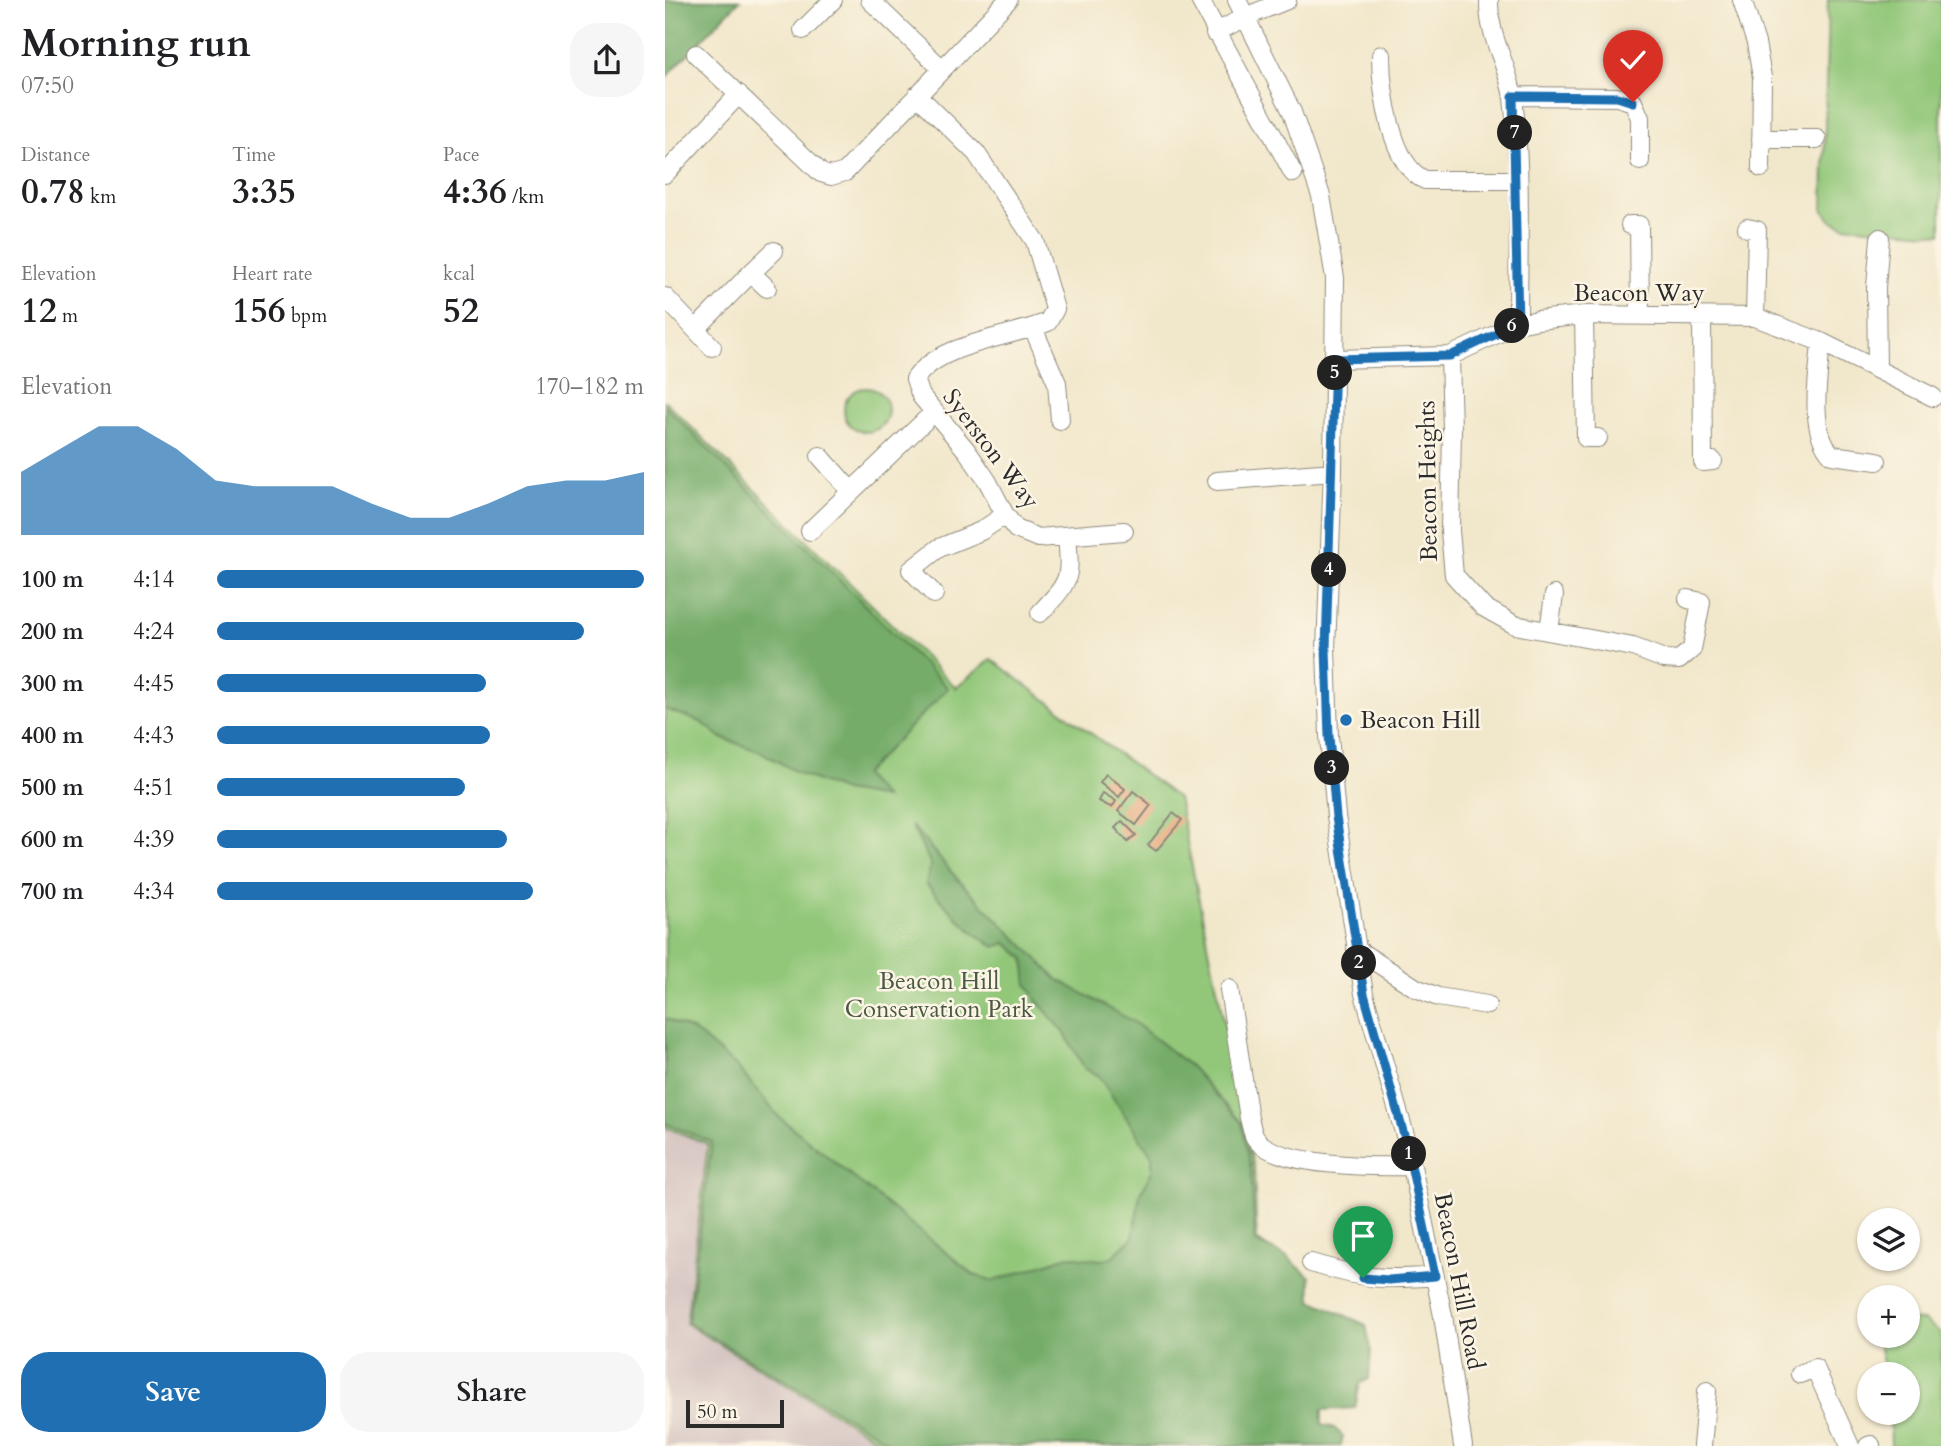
<!DOCTYPE html>
<html lang="en">
<head>
<meta charset="utf-8">
<style>
  body { margin:0; font-family:Cardo,serif; background:#f6f6f6; color:#202124; height:100vh; display:flex; flex-direction:column; font-size:26px; white-space:nowrap }
  * { box-sizing:border-box; margin:0 }
  p { font-size:23px; color:#757577 }
  .icon { flex:none; width:38px; height:38px; fill:none; stroke:currentColor; stroke-width:2; stroke-linecap:round; stroke-linejoin:round }
  .map { position:relative; flex:1; overflow:hidden }
  .side { display:flex; flex-direction:column; background:#fff; width:665px }
  .side>* { flex:none }
  .fabs { position:absolute; left:1192px; top:1208px; display:grid; gap:14px }
  .fabs a { display:grid; place-items:center; width:63px; height:63px; border-radius:50%; background:#fff; box-shadow:0 2px 5px #0004; font-size:35px }
  .scale { position:absolute; left:21px; bottom:18px; width:98px; box-sizing:border-box; padding-left:7px; border:4px solid #2b2b2b; border-top:0; font-size:19px; line-height:24px; white-space:nowrap; color:#2b2b2b; -webkit-text-stroke:5px #fcf5e5; paint-order:stroke }
  .pin { position:absolute; display:grid; place-items:center; width:60px; height:60px; color:#fff; margin:-72px -30px; border-radius:50% 50% 50% 0; rotate:-45deg; box-shadow:0 0 7px #0007 }
  .pin .icon { rotate:45deg }
  .km { position:absolute; width:35px; height:35px; margin:-18px; border-radius:50%; background:#222; color:#fff; font-size:19px; line-height:35px; text-align:center }
  .round { display:grid; place-items:center; flex:none; width:74px; height:74px; border-radius:28px; background:#f6f6f6 }
  .headline { display:flex; align-items:center; justify-content:space-between; height:119px; padding:0 21px }
  h1 { font-size:38px; font-weight:700; line-height:52px }
  .stats { display:grid; grid-template-columns:repeat(3,1fr); gap:10px; height:119px; padding:7px 21px }
  .stats div { display:grid; align-content:center }
  .stats b { font-size:35px; font-weight:700 }
  .stats small { font-size:19px; font-weight:400 }
  .stats p { font-size:19px }
  .chart { height:196px; padding:14px 21px }
  .chart p { display:flex; justify-content:space-between }
  .chart svg { width:100%; height:126px; margin-top:7px; fill:#1f6fb2; opacity:.7 }
  .button { display:flex; gap:14px; margin-top:auto; padding:14px 21px }
  .button a { flex:1; height:80px; border-radius:28px; background:#1f6fb2; color:#fff; font-size:28px; font-weight:700; line-height:80px; text-align:center }
  .button a+a { background:#f6f6f6; color:#202124 }
  ul { padding:0 21px; list-style:none; font-size:23px }
  li { display:grid; grid-template-columns:112px 84px 1fr; align-items:center; height:52px }
  li i { height:18px; border-radius:9px; background:#1f6fb2 }
  main { display:flex; flex:1; min-height:0 }
  .map>svg:first-child { display:block }
  .industrial { fill:#d1bfbe }
  .green { fill:#92c779; stroke:#5e7952; stroke-width:2 }
  .forest { fill:#75ac69; stroke:#506c4a; stroke-width:2 }
  .building { fill:#e6a273 }
  .lines { fill:none; stroke-linecap:round; stroke-linejoin:round }
  .minor-casing { stroke:#8e897b; stroke-width:20 }
  .minor { stroke:#fff; stroke-width:18 }
  .route-casing { stroke:#fff; stroke-width:14 }
  .route { stroke:#1f6fb2; stroke-width:9 }
  .poi-dot { fill:#1f6fb2; stroke:#fcf5e5; stroke-width:2.5 }
  .labels { text-anchor:middle; dominant-baseline:central; stroke-width:5; stroke-linejoin:round; paint-order:stroke }
  .street-label { font-size:24px; fill:#2b2b2b; stroke:#fcf5e5 }
  .poi-label { font-size:24px; fill:#2b2b2b; stroke:#fcf5e5; text-anchor:start }
  .park-label { font-size:24px; fill:#4a5a42; stroke:#fcf5e5 }
</style>
</head>
<body>
<main>
<section class="side">
<div class="headline"><div><h1>Morning run</h1><p>07:50</p></div><a class="round"><svg class="icon" aria-label="share" viewBox="0 0 24 24"><path d="M12 15V3M7 8l5-5 5 5M5 13v7h14v-7"/></svg></a></div>
<div class="stats">
<div><p>Distance</p><b>0.78<small> km</small></b></div>
<div><p>Time</p><b>3:35</b></div>
<div><p>Pace</p><b>4:36<small> /km</small></b></div>
</div>
<div class="stats">
<div><p>Elevation</p><b>12<small> m</small></b></div>
<div><p>Heart rate</p><b>156<small> bpm</small></b></div>
<div><p>kcal</p><b>52</b></div>
</div>
<div class="chart"><p><span>Elevation</span>170–182 m</p>
<svg viewBox="0 0 160 44" preserveAspectRatio="none"><path d="M0 44V22L10 14L20 6L30 6L40 14L50 25L60 27L70 27L80 27L90 33L100 38L110 38L120 33L130 27L140 25L150 25L160 22V44z"/></svg>
</div>
<ul>
<li><b>100 m</b>4:14<i style="width:100%"></i></li>
<li><b>200 m</b>4:24<i style="width:86%"></i></li>
<li><b>300 m</b>4:45<i style="width:63%"></i></li>
<li><b>400 m</b>4:43<i style="width:64%"></i></li>
<li><b>500 m</b>4:51<i style="width:58%"></i></li>
<li><b>600 m</b>4:39<i style="width:68%"></i></li>
<li><b>700 m</b>4:34<i style="width:74%"></i></li>
</ul>
<div class="button"><a>Save</a><a>Share</a></div>
</section>
<div class="map">
<svg width="1276" height="1446" viewBox="0 0 1276 1446">
  <rect width="100%" height="100%" fill="#fcf5e5"/>
  <filter id="ink" filterUnits="userSpaceOnUse"><feTurbulence type="fractalNoise" baseFrequency=".0143" numOctaves="2"/><feDisplacementMap in="SourceGraphic" scale="14" xChannelSelector="R" yChannelSelector="G"/><feConvolveMatrix kernelMatrix="1 2 1 2 8 2 1 2 1" color-interpolation-filters="sRGB"/></filter>
  <filter id="wash" filterUnits="userSpaceOnUse"><feTurbulence type="fractalNoise" baseFrequency=".00686" numOctaves="4" result="noise"/><feDisplacementMap in="SourceGraphic" scale="28" xChannelSelector="R" yChannelSelector="G"/><feGaussianBlur stdDeviation="1.57" result="paint"/><feColorMatrix in="noise" values="0 0 0 0 0 0 0 0 0 0 0 0 0 0 0 0 0 1.4 0 .05"/><feComposite in="paint" operator="in"/></filter>
  <g filter="url(#wash)">
    <rect width="100%" height="100%" fill="#f1e7cb"/>
    <path class="industrial" d="M 0,1127 L 43,1143 L 21,1324 L 223,1446 L 0,1446 Z"/>
    <path class="green" d="M 1163,0 L 1276,0 L 1276,234 L 1178,226 L 1165,220 L 1158,209 Z
      M179 410a22 22 0 1 1 44 0a22 22 0 1 1-44 0Z
      M 0,401 L 291,688 L 326,659 L 513,798 L 589,1168 L 592,1240 L 645,1277 L 649,1446 L 223,1446 L 21,1324 L 43,1144 L 0,1127 Z
      M 1243,1320 L 1259,1321 L 1276,1333 L 1276,1446 L 1226,1446 L 1225,1412 L 1242,1412 L 1242,1374 L 1220,1374 L 1212,1335 L 1242,1335 Z"/>
    <path class="forest" d="M 0,0 L 75,0 L 0,78 Z
      M 0,406 L 283,688 L 198,775 L 220,798 L 179,791 L 135,774 L 96,752 L 57,738 L 36,722 L 0,709 Z
      M 246,825 L 294,881 L 392,979 L 469,1022 L 525,1066 L 577,1123 L 586,1169 L 590,1242 L 621,1256 L 645,1277 L 646,1300 L 701,1325 L 706,1351 L 704,1379 L 695,1383 L 690,1408 L 657,1410 L 657,1424 L 669,1428 L 678,1436 L 676,1446 L 231,1446 L 23,1323 L 47,1142 L 0,1123 L 0,1018 L 31,1032 L 74,1069 L 114,1117 L 309,1275 L 329,1281 L 403,1256 L 436,1260 L 447,1257 L 468,1237 L 475,1194 L 487,1171 L 487,1156 L 433,1075 L 420,1069 L 399,1032 L 373,1002 L 362,984 L 359,958 L 341,943 L 330,947 C 303,932 282,907 261,884 L 266,864 Z"/>
    <g id="blocks">
      <path class="building" d="M 441,774 L 460,789 L 454,797 L 435,782 Z
        M 468,791 L 486,805 L 471,825 L 453,811 Z
        M 438,793 L 451,801 L 447,808 L 434,801 Z
        M 508,813 L 517,820 L 491,851 L 483,845 Z
        M 457,821 L 471,835 L 463,842 L 450,828 Z"/>
    </g>
  </g>
  <g filter="url(#ink)">
    <use href="#blocks" fill-opacity="0" stroke="#8e897b" stroke-width="2"/>
    <g class="lines">
      <g class="minor-casing">
        <path id="minor" d="M 205,0 L 277,69
          M 535,0 L 628,173
          M 572,0 L 627,112 L 656,196 L 670,278 L 668,472 L 661,649 L 664,736 L 671,816 L 699,994 L 742,1142 L 778,1316 L 798,1446
          M 824,0 C 823,39 843,63 848,98 C 857,172 853,249 853,324
          M 1077,0 L 1091,43 L 1097,77 L 1096,168
          M 138,30 L 168,0
          M 550,33 L 580,17 L 622,0
          M 31,54 L 156,173 L 166,176 L 180,172 L 343,0
          M 716,55 C 716,89 726,166 760,180 L 852,180
          M 252,95 L 311,153 L 370,241 L 390,309 L 383,322 C 344,338 274,343 250,379 L 256,396 L 302,451 L 323,482 L 340,515 L 351,529 L 373,538 L 459,531
          M 848,96 L 952,97 L 968,102 L 975,118 L 975,161
          M 1096,139 L 1152,139
          M 0,174 L 74,94
          M 965,225 L 974,225 L 975,316
          M 1082,228 L 1092,230 L 1090,317
          M 86,273 L 109,251
          M 0,297 L 47,347
          M 919,315 L 921,438 L 933,438
          M 1037,318 L 1038,462 L 1048,461
          M 368,328 L 392,383 L 395,420
          M 31,329 L 86,273 L 102,288
          M 1156,342 C 1154,375 1142,429 1167,455 L 1212,461
          M 785,356 L 787,430 L 785,531 L 789,575 L 818,607 L 850,625 L 968,647 L 999,659 L 1014,660 L 1027,649 L 1036,602 L 1023,599
          M 670,359 L 785,356 L 853,324 L 873,320 L 919,315 L 1090,317 L 1156,342 L 1268,397
          M 1212,369 L 1211,287 L 1215,238
          M 155,456 L 186,491
          M 552,481 L 668,472
          M 145,531 L 269,412
          M 269,594 L 246,570 L 274,548 L 316,531 L 340,515
          M 375,613 C 405,581 406,580 402,536
          M 884,631 L 889,595
          M 691,949 L 751,988 L 773,997 L 822,1005
          M 564,989 L 584,1118 C 586,1124 587,1134 591,1139 C 612,1167 712,1167 746,1166
          M 646,1263 C 697,1278 716,1281 770,1276
          M 1135,1374 L 1150,1368 L 1185,1446
          M 1037,1446 L 1042,1391
          M 1203,1446 L 1206,1445"/>
      </g>
      <use href="#minor" class="minor"/>
    </g>
  </g>
  <g class="lines" filter="url(#ink)">
    <g class="route-casing">
      <path id="route" d="M 698,1278 L 724,1280 L 770,1276 L 741,1142 L 699,994 L 671,817 L 664,736 L 661,649 L 670,359 L 785,356 L 853,324 L 848,96 L 952,97 L 968,102"/>
    </g>
    <use href="#route" class="route"/>
  </g>
  <circle class="poi-dot" cx="681" cy="720" r="7"/>
  <g class="labels">
    <g class="street-label">
      <text x="974" y="293">Beacon Way</text>
      <text transform="translate(326 449) rotate(53)">Syerston Way</text>
      <text transform="translate(763 481) rotate(-91)">Beacon Heights</text>
      <text transform="translate(794 1281) rotate(79)">Beacon Hill Road</text>
    </g>
    <g class="poi-label">
      <text x="695" y="720">Beacon Hill</text>
    </g>
    <g class="park-label">
      <text x="274" y="981">Beacon Hill<tspan x="274" dy="28">Conservation Park</tspan></text>
    </g>
  </g>
</svg>
<div class="fabs">
<a><svg class="icon" aria-label="layers" viewBox="0 0 24 24"><path d="M12 4l9 5-9 5-9-5zM3 14l9 5 9-5"/></svg></a>
<a>+</a>
<a>−</a>
</div>
<div class="scale">50 m</div>
<div class="pin" style="left:698px;top:1278px;background:#1e9e55"><svg class="icon" aria-label="arrive" viewBox="0 0 24 24"><path d="M6 21V4h12l-3 4 3 4H6"/></svg></div>
<div class="pin" style="left:968px;top:102px;background:#d93025"><svg class="icon" aria-label="check" viewBox="0 0 24 24"><path d="M5 12l5 5 9-10"/></svg></div>
<b class="km" style="left:744px;top:1154px">1</b>
<b class="km" style="left:694px;top:963px">2</b>
<b class="km" style="left:667px;top:768px">3</b>
<b class="km" style="left:664px;top:570px">4</b>
<b class="km" style="left:670px;top:373px">5</b>
<b class="km" style="left:847px;top:326px">6</b>
<b class="km" style="left:850px;top:133px">7</b>
</div>
</main>
</body>
</html>
